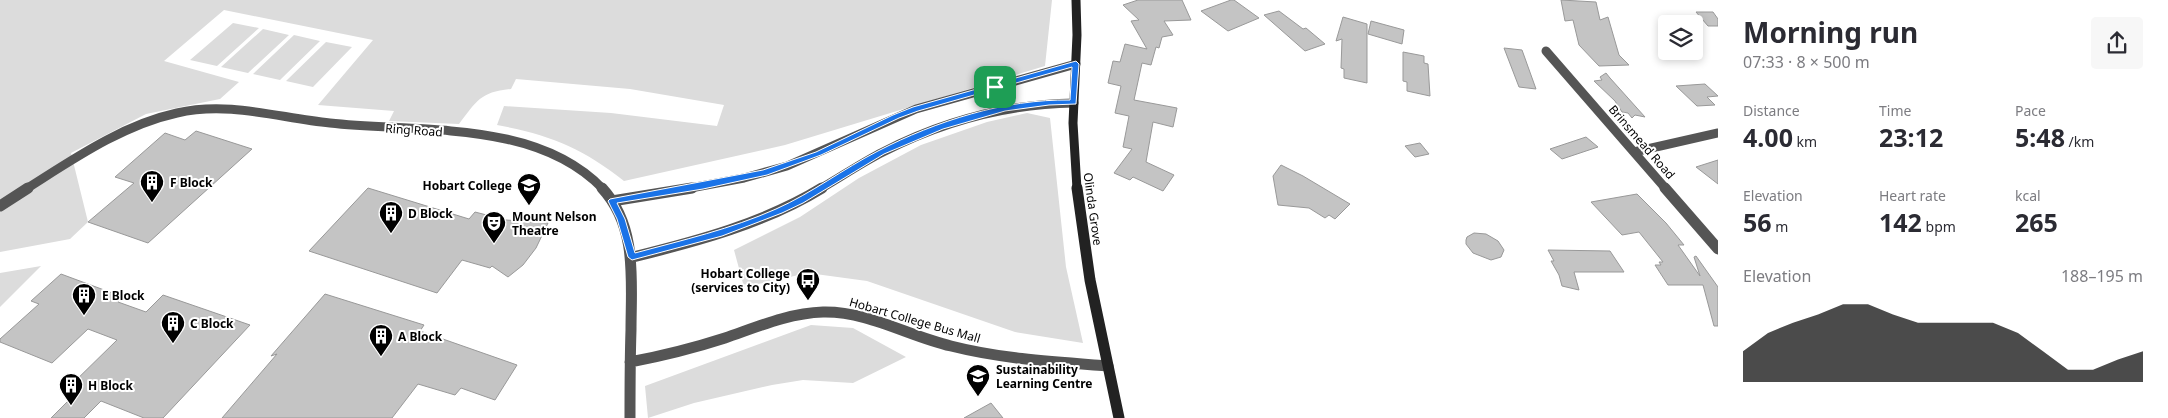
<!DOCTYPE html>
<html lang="en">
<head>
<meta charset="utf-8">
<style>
  body { margin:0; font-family:"Noto Sans",sans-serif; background:#f7f7f7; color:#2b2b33; height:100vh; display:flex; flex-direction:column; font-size:19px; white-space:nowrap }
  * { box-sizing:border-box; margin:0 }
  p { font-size:16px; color:#7c7c81 }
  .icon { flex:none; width:28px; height:28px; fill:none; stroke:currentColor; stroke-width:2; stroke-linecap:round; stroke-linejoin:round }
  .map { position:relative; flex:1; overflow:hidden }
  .side { display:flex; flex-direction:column; background:#fff; width:450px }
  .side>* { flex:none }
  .buttons { position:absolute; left:1658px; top:15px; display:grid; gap:10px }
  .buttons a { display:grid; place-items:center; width:45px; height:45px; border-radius:5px; background:#fff; box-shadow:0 2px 8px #0003; font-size:25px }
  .pin { position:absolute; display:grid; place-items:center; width:42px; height:42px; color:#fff; margin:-21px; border-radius:10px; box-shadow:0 2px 8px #0006 }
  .round { display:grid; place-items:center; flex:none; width:52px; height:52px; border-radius:5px; background:#f7f7f7 }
  .overview { display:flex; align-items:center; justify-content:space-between; height:85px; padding:0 25px }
  h1 { font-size:28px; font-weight:700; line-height:38px }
  .stats { display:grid; grid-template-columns:repeat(3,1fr); gap:8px; height:85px; padding:5px 25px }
  .stats div { display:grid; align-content:center }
  .stats b { font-size:25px; font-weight:700 }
  .stats small { font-size:14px; font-weight:400 }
  .stats p { font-size:14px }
  .chart { height:140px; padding:10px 25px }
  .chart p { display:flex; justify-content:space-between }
  .chart svg { width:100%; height:90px; margin-top:5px; fill:#000; opacity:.7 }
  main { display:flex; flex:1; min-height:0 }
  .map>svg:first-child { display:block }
  .green { fill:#dcdcdc }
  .building { fill:#c4c4c4; stroke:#999 }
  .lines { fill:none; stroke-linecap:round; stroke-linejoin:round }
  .minor-far1 { stroke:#555; stroke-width:9 }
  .minor { stroke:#555; stroke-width:11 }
  .secondary-far1 { stroke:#222; stroke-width:9 }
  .secondary { stroke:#222; stroke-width:11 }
  .route { fill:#1a73e8; stroke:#fff; fill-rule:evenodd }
  .labels { text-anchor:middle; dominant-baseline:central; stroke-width:4; stroke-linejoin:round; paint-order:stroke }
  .street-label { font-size:12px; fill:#000; stroke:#fff }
  .poi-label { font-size:12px; font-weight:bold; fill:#000; stroke:#fff; text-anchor:start }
</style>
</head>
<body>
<main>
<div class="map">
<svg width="1718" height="418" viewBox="0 0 1718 418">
  <rect width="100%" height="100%" fill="#fff"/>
  <path class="green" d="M 0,0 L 1052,0 L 1045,66 L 785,145 L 624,181 C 581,147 550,135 497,125 L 504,106 L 611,113 L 717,126 L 724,105 L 630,89 L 516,79 L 511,89 C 480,92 477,101 459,124 L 389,121 L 394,111 L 318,105 L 373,40 L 224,10 L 164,61 L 239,82 L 220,99 L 146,114 L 71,153 L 88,222 L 70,239 L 0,252 Z
    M 233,23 L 259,28 L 217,66 L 190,60 Z
    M 263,29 L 289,35 L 248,73 L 221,67 Z
    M 294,35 L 320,41 L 280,80 L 253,74 Z
    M 326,42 L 352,47 L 313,87 L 286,81 Z
    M 1027,113 L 1050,118 L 1066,267 L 1083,343 L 1015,332 L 867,281 L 808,273 L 744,287 L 734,250 L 800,217 L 859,178 L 921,145 L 987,122 Z
    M 41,266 L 0,307 L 0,273 Z
    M 811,325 L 853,328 L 906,357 L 853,383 L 803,380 L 772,385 L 694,403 L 648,418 L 645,386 Z"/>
  <path class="building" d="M 1138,0 L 1182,0 L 1191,20 L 1164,21 L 1173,35 L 1162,37 L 1159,48 L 1156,47 L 1151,65 L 1142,63 L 1134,100 L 1177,108 L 1173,127 L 1153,122 L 1146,162 L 1174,175 L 1163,191 L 1133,177 L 1130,180 L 1114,173 L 1132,149 L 1123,147 L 1129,116 L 1115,113 L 1121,86 L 1108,83 L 1113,61 L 1120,62 L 1125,44 L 1147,49 L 1131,21 L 1139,20 L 1123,5 Z
    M 1231,0 L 1234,0 L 1259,18 L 1228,31 L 1201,11 Z
    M 1561,0 L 1596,2 L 1600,20 L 1608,17 L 1619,55 L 1629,65 L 1599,66 L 1579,45 L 1573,20 L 1565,21 Z
    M 1279,11 L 1303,29 L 1306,28 L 1325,44 L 1305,51 L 1264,15 Z
    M 1696,12 L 1713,12 L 1718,19 L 1718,26 L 1708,26 Z
    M 1343,17 L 1367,24 L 1367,83 L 1344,78 L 1344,69 L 1341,68 L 1342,39 L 1336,41 Z
    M 1371,21 L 1404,30 L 1402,44 L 1368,34 Z
    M 1504,48 L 1522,50 L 1536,89 L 1519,87 Z
    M 1403,52 L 1424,56 L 1424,63 L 1428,64 L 1430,96 L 1407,91 L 1407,82 L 1403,81 Z
    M 1606,73 L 1610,78 L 1645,117 L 1635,115 L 1632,118 L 1628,113 L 1622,112 L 1615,101 L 1594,81 L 1602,80 L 1600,77 Z
    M 1705,84 L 1718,96 L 1707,97 L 1715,105 L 1697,106 L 1676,86 Z
    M 196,131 L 252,149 L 148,243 L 88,222 L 134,183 L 115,177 L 165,133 L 185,140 Z
    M 1586,137 L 1598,147 L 1562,159 L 1550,149 Z
    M 1420,143 L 1429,154 L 1415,157 L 1405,146 Z
    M 1718,160 L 1718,184 L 1696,167 Z
    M 1281,165 L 1303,176 L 1350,204 L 1335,219 L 1329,215 L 1325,218 L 1309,208 L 1278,205 L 1273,176 Z
    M 368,188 L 469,219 L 475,212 L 506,220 L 548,223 L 536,248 L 523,265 L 508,277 L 492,266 L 490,268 L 462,260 L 437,293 L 309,251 Z
    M 1637,194 L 1666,223 L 1684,245 L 1678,245 L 1700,276 L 1694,257 L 1696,256 L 1718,287 L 1718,326 L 1714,326 L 1703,285 L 1668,285 L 1655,265 L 1661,265 L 1659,262 L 1663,262 L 1639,232 L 1622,235 L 1591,202 Z
    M 1474,233 L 1486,234 L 1498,241 L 1504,250 L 1501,257 L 1491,260 L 1473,253 L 1466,244 L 1466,240 L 1467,237 Z
    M 1548,250 L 1610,251 L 1624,272 L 1574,272 L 1579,290 L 1562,286 L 1559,275 L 1551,261 L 1554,261 Z
    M 61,274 L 123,297 L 118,302 L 146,312 L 163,295 L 250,325 L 163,418 L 144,418 L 101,401 L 84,418 L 51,418 L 77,392 L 68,388 L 117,340 L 88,329 L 52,363 L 0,342 L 0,339 L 39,304 L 31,301 Z
    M 325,294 L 424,325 L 420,331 L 517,365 L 495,400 L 461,388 L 455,395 L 418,384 L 392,418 L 222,418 L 277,354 L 271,356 Z
    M 991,403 L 1003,418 L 964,418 Z"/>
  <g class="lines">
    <path class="minor-far1" d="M 1546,51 L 1666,189
      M 1634,152 L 1718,133
      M 26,189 C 72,160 122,125 177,113 C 229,101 279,118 330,123 C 418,133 536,119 603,189
      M 685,189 L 744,178 L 787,166 L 916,109 L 1076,64
      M 820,189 C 841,177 861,163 883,152 C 943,121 1006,104 1074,103"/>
    <path class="minor" d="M 602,188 C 638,227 631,281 631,330 C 630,359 630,389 630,418
      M 1665,188 L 1718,249
      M 612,201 L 692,188
      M 0,206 L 28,188
      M 633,257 C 698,241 765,223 822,188
      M 630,362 C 662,356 694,348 725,338 C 757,327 789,313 823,312 C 868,311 908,336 951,346 C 1002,359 1055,362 1108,366"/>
    <path class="secondary-far1" d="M 1076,0 L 1077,35 L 1073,123 L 1077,189"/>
    <path class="secondary" d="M 1077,188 L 1090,280 L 1119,418"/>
  </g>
  <path class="route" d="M 1076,61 L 1079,64 L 1076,104 L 1049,105 L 1005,111 L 943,129 L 884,154 L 803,203 L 782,213 L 722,236 L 632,260 L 628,257 L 617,219 L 608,201 L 610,199 L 763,170 L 816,152 L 893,115 L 913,107 ZM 1072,67 L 1070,100 C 1005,99 936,121 878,151 C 843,169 812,193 776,209 C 731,229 683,240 635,253 L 625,219 L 617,203 L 703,189 L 767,175 L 821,155 L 899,118 L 918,111 Z"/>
  <defs>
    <g id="building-pin" transform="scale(1.25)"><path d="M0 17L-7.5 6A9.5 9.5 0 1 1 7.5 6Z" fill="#000" stroke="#fff"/><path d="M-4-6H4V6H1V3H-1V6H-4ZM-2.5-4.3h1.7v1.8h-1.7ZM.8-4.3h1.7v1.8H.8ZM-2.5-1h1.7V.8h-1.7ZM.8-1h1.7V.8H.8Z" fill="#fff"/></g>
    <g id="school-pin" transform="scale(1.25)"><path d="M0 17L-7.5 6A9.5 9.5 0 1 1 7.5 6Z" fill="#000" stroke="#fff"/><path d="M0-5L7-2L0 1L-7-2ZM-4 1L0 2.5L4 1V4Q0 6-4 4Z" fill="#fff"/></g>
    <g id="theatre-pin" transform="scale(1.25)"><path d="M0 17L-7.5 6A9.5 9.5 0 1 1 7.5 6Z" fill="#000" stroke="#fff"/><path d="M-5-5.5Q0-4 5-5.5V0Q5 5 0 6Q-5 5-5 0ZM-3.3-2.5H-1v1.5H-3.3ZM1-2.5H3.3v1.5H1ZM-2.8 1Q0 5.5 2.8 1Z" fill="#fff"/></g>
    <g id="bus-pin" transform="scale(1.25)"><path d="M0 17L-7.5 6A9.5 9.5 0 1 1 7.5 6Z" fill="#000" stroke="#fff"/><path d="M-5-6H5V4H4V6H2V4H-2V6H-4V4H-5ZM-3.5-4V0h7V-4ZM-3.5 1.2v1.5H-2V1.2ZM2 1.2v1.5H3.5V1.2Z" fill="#fff"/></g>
  </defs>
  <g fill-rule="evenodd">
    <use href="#building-pin" x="152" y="182"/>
    <use href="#school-pin" x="529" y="185"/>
    <use href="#building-pin" x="391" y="213"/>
    <use href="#theatre-pin" x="494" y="223"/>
    <use href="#bus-pin" x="808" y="280"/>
    <use href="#building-pin" x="84" y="295"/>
    <use href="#building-pin" x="173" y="323"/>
    <use href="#building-pin" x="381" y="336"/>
    <use href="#school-pin" x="978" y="376"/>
    <use href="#building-pin" x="71" y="385"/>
  </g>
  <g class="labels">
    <g class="street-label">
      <text transform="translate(414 130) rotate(4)">Ring Road</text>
      <text transform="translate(1642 142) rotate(49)">Brinsmead Road</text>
      <text transform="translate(1093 209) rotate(82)">Olinda Grove</text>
      <text transform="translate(915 320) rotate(16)">Hobart College Bus Mall</text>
    </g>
    <g class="poi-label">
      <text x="170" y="182">F Block</text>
      <text x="512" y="185" text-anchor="end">Hobart College</text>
      <text x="408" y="213">D Block</text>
      <text x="512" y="216">Mount Nelson<tspan x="512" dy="14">Theatre</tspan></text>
      <text x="790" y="273" text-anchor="end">Hobart College<tspan x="790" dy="14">(services to City)</tspan></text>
      <text x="102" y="295">E Block</text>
      <text x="190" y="323">C Block</text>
      <text x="398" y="336">A Block</text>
      <text x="996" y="369">Sustainability<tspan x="996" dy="14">Learning Centre</tspan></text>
      <text x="88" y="385">H Block</text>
    </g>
  </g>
</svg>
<div class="buttons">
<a><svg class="icon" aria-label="layers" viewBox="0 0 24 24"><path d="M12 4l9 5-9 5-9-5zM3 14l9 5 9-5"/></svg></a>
</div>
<div class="pin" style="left:995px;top:87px;background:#1e9e55"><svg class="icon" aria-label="arrive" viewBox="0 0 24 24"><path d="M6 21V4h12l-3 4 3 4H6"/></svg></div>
</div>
<section class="side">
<div class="overview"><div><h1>Morning run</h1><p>07:33 · 8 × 500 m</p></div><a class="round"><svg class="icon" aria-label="share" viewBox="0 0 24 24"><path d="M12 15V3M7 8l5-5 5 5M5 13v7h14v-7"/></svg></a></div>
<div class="stats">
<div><p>Distance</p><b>4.00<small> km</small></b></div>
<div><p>Time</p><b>23:12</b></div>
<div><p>Pace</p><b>5:48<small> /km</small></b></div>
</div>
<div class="stats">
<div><p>Elevation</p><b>56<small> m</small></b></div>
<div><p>Heart rate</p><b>142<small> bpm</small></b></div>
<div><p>kcal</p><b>265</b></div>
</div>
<div class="chart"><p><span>Elevation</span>188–195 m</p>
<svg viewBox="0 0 160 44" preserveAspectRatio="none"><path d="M0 44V29L10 20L20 15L30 11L40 6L50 6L60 11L70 15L80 15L90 15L100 15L110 20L120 29L130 38L140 38L150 33L160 29V44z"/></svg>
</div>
</section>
</main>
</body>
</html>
